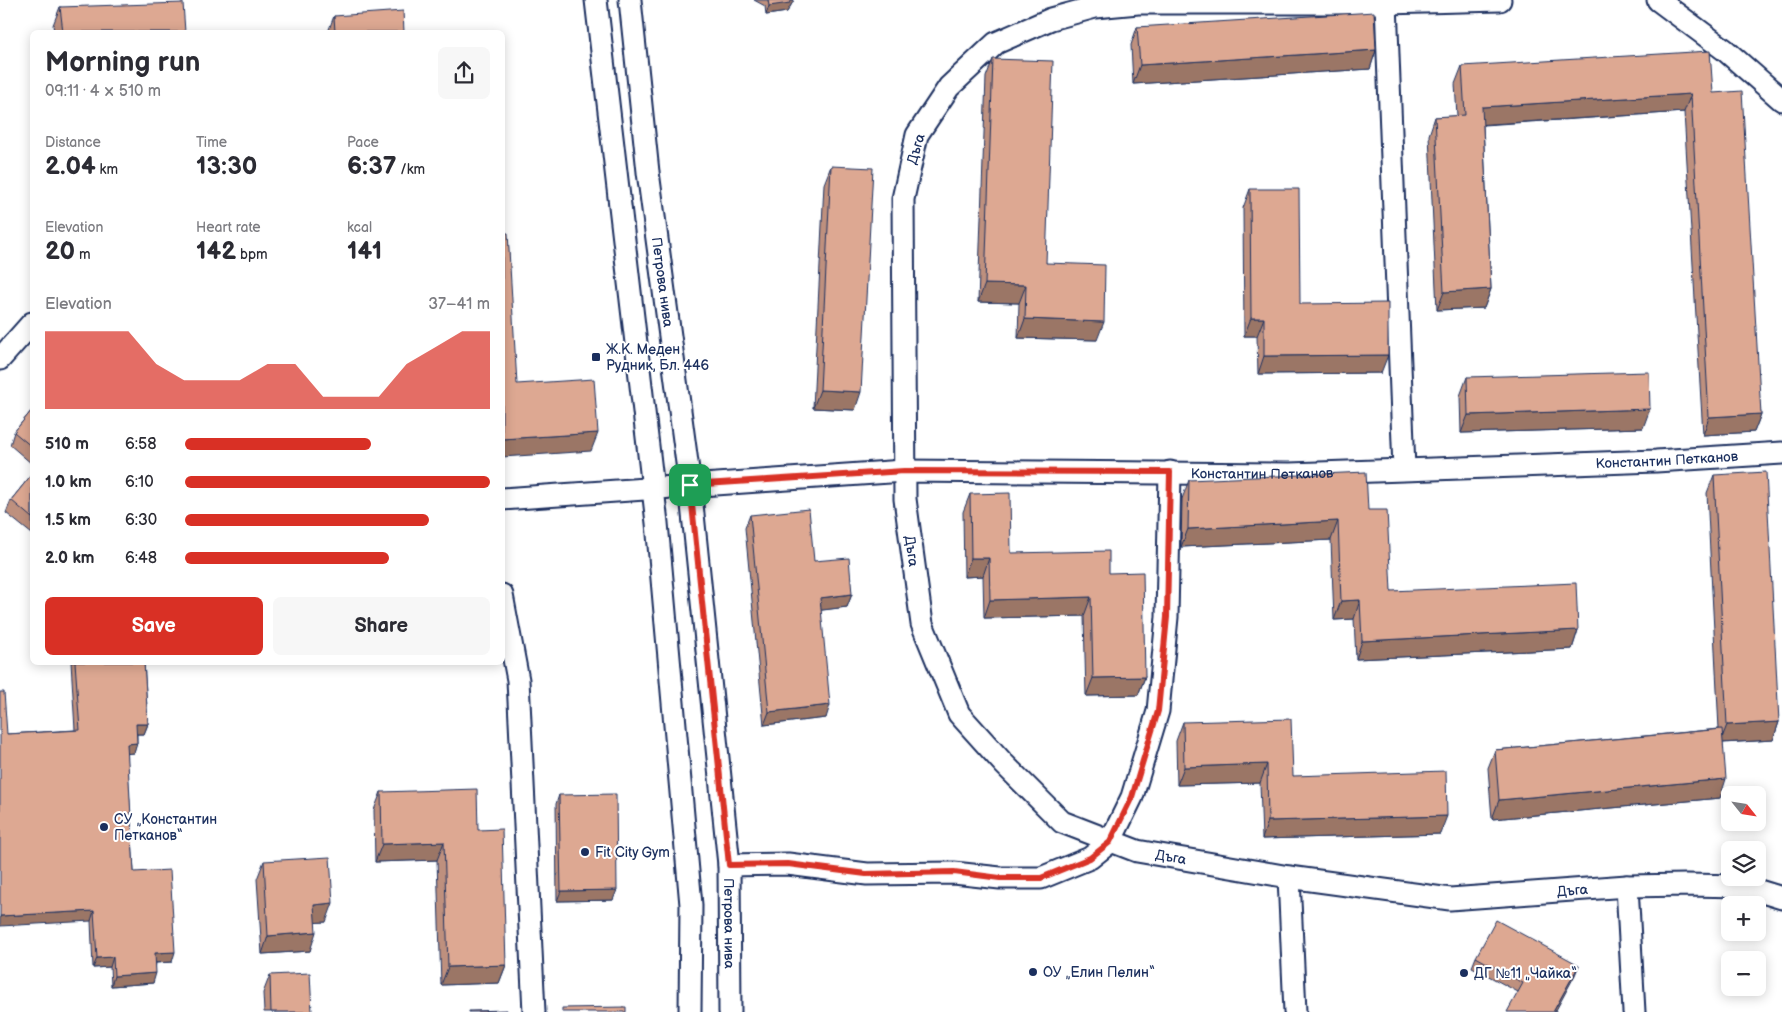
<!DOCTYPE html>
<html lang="en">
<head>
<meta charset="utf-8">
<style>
  body { margin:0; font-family:"Balsamiq Sans",sans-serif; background:#f7f7f7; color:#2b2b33; height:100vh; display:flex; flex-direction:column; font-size:19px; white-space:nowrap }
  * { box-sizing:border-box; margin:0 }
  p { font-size:16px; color:#7c7c81 }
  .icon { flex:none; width:28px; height:28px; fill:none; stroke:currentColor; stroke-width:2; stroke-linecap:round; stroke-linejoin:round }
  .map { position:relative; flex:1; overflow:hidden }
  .sheet { position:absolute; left:30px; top:30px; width:475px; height:635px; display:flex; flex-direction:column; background:#fff; border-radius:8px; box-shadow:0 2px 12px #0003 }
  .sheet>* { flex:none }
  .needle { width:32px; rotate:120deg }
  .controls { position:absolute; left:1721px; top:786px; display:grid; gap:10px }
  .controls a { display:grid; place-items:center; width:45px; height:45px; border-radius:8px; background:#fff; box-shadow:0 2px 12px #0003; font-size:25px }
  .pin { position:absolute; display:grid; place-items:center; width:42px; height:42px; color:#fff; margin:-21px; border-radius:10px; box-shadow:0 2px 8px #0006 }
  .round { display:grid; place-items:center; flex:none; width:52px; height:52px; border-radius:8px; background:#f7f7f7 }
  .head { display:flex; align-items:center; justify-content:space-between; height:85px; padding:0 15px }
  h1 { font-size:28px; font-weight:600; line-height:38px }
  .stats { display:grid; grid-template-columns:repeat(3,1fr); gap:8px; height:85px; padding:5px 15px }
  .stats div { display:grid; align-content:center }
  .stats b { font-size:25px; font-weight:600 }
  .stats small { font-size:14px; font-weight:400 }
  .stats p { font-size:14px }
  .chart { height:140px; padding:10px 15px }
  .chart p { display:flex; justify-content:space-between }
  .chart svg { width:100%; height:90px; margin-top:5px; fill:#d93025; opacity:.7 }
  .button { display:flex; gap:10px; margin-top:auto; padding:10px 15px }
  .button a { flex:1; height:58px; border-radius:8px; background:#d93025; color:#fff; font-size:20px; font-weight:600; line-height:58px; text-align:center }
  .button a+a { background:#f7f7f7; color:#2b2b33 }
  ul { padding:0 15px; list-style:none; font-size:16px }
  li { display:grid; grid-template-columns:80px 60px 1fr; align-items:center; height:38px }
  li i { height:12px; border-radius:6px; background:#d93025 }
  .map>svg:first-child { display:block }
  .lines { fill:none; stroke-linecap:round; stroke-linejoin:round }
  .minor-casing { stroke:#1b2f5e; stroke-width:25 }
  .minor { stroke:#fff; stroke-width:21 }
  .wall { fill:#be907e; stroke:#1b2f5e }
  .shaded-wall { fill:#9b7666; stroke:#1b2f5e }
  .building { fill:#dda892; stroke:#1b2f5e }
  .route-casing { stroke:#fff; stroke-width:10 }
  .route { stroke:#d93025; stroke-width:6 }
  .poi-dot { fill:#1b2f5e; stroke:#fff; stroke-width:2 }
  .labels { text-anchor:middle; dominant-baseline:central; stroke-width:4; stroke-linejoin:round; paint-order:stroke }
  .street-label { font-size:14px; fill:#1b2f5e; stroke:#fff }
  .poi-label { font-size:14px; fill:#1b2f5e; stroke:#fff; text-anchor:start }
</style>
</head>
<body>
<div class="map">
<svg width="1782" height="1012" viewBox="0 0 1782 1012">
  <rect width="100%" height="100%" fill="#fff"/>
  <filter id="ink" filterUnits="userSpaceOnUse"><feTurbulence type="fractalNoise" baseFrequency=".02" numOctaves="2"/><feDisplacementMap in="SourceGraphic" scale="10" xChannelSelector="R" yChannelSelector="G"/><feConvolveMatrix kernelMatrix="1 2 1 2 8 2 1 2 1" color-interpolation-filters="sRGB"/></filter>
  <g filter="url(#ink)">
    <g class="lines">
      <g class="minor-casing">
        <g id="minor">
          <path d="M 596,0 L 657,523 L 691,905 L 690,1012"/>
          <path id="s1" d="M 630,0 L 648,172 L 690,485 L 729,865 L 730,1012"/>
          <path id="s2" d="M 1500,0 L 1386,3 L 1138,3 L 1095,7 L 1051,19 L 996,43 L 949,87 L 917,135 L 903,199 L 905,499 L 922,624 L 959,714 L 1004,764 L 1062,822 L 1137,851 L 1289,877 L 1450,899 L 1627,886 L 1686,885 L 1743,886 L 1782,898"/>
          <path d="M 1658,0 L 1725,50 L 1782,100"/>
          <path d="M 1386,3 L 1404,469"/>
          <path d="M 0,359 L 32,323"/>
          <path id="s3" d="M 502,499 L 904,471 L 1290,474 L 1656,461 L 1782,453"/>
          <path d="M 502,595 L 518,680 L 534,1012"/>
          <path d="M 729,865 L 788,864 L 867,874 L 954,873 L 1000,878 L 1041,878 L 1090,858 L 1110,842 L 1132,797 L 1158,711 L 1167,617 L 1170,472"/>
          <path d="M 1289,877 L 1295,1012"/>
          <path d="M 1627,886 L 1634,1012"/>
        </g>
      </g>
      <use href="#minor" class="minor"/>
    </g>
    <path class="wall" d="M 754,0 L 794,0 L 787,12 L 766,15 L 765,6 Z
      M 60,7 L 185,32 L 54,32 L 53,25 Z
      M 334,16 L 404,32 L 328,32 Z
      M 1137,27 L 1376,50 L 1370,69 L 1133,84 L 1131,45 Z
      M 993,59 L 1046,263 L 1097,340 L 1018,338 L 1019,303 L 978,302 L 986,77 Z
      M 1462,66 L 1713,93 L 1761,414 L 1754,432 L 1703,435 L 1684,112 L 1483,125 L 1491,289 L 1484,308 L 1437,310 L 1429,135 L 1435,117 L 1457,116 L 1455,84 Z
      M 831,166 L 855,410 L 813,408 L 824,184 Z
      M 1250,189 L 1300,304 L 1381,373 L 1258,374 L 1257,336 L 1244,336 L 1243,208 Z
      M 1467,377 L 1643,428 L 1461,433 L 1460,396 Z
      M 32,410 L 32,464 L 10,445 L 14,432 Z
      M 32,474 L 32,534 L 6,513 L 11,500 Z
      M 1714,475 L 1779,722 L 1773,740 L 1723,743 L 1720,798 L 1492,819 L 1488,768 L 1495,750 L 1719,729 L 1707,493 Z
      M 1189,480 L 1368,510 L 1391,591 L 1578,630 L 1572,649 L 1356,659 L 1354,619 L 1334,620 L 1331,540 L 1181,547 L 1182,499 Z
      M 970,494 L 1011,553 L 1109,573 L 1145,677 L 1138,695 L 1086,696 L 1084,616 L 984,618 L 983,576 L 964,577 L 963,512 Z
      M 750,515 L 814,561 L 852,594 L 847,607 L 821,610 L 826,718 L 764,725 L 745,528 Z
      M 71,662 L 144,662 L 148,724 L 144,734 L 137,734 L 137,743 L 134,753 L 127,753 L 134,872 L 172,962 L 156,963 L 153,983 L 111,986 L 110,967 L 93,968 L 91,921 L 7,734 L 75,730 Z
      M 1183,722 L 1293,776 L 1440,834 L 1262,839 L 1260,783 L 1177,785 L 1176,741 Z
      M 381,792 L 478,830 L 506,965 L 499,983 L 441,985 L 437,860 L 375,862 L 374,810 Z
      M 559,795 L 613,900 L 557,901 L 556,804 Z
      M 264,861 L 326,922 L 315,922 L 310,951 L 262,954 L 257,879 Z
      M 1476,957 L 1575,975 L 1518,992 L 1472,967 Z
      M 270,975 L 312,1012 L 264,1012 L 263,993 Z"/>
    <path class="shaded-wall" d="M 792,0 L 794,0 L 787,12 L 766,15 L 769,6 Z
      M 1376,50 L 1370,69 L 1133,84 L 1140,65 Z
      M 1691,94 L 1684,112 L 1475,125 L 1482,107 Z
      M 985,284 L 1026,285 L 1019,303 L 978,302 Z
      M 1491,289 L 1484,308 L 1437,310 L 1444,292 Z
      M 1251,318 L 1264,318 L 1257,336 L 1244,336 Z
      M 1025,319 L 1104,322 L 1097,340 L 1018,338 Z
      M 1388,355 L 1381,373 L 1258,374 L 1264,356 Z
      M 820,390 L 861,392 L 855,410 L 813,408 Z
      M 1650,409 L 1643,428 L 1461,433 L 1468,415 Z
      M 1761,414 L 1754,432 L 1703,435 L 1709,417 Z
      M 598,433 L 591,451 L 502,457 L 502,439 Z
      M 1338,521 L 1331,540 L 1181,547 L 1188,529 Z
      M 971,558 L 989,558 L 983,576 L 964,577 Z
      M 852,594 L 847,607 L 815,611 L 820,598 Z
      M 1091,597 L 1084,616 L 984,618 L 990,600 Z
      M 1360,600 L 1354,619 L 1334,620 L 1341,601 Z
      M 1578,630 L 1572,649 L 1356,659 L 1362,641 Z
      M 1145,677 L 1138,695 L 1086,696 L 1093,678 Z
      M 830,705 L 826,718 L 764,725 L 769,712 Z
      M 1779,722 L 1773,740 L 1720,743 L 1727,725 Z
      M 136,724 L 148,724 L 144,734 L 133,734 Z
      M 137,743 L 134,753 L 123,754 L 127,744 Z
      M 1267,764 L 1260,783 L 1177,785 L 1184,767 Z
      M 1726,779 L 1720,798 L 1492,819 L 1499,800 Z
      M 1447,816 L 1440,834 L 1262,839 L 1268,821 Z
      M 444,842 L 437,860 L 375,862 L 382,844 Z
      M 617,890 L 613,900 L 557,901 L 561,891 Z
      M 333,903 L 326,922 L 308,923 L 314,905 Z
      M 94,911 L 91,921 L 0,926 L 0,916 Z
      M 316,932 L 310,951 L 262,954 L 268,936 Z
      M 175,952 L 172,962 L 151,963 L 155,953 Z
      M 113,957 L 110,967 L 93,968 L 97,958 Z
      M 506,965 L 499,983 L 441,985 L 448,967 Z
      M 1579,965 L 1575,975 L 1555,1012 L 1553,1012 Z
      M 156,973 L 153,983 L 111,986 L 114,976 Z"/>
    <path class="building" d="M 768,0 L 792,0 L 790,3 L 769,6 Z
      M 183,3 L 185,32 L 63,32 L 60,7 Z
      M 403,11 L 404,32 L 335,32 L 334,16 Z
      M 1374,12 L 1376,50 L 1140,65 L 1137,27 Z
      M 1710,51 L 1713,93 L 1742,91 L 1761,414 L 1709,417 L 1691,94 L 1482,107 L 1491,289 L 1444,292 L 1435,117 L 1465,115 L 1462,66 Z
      M 993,59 L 1053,61 L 1046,263 L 1105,265 L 1104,322 L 1025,319 L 1026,285 L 985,284 Z
      M 831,166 L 873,168 L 861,392 L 820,390 Z
      M 1250,189 L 1299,189 L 1300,304 L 1388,303 L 1388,355 L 1264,356 L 1264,318 L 1251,318 Z
      M 502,233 L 508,233 L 517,384 L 594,379 L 598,433 L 502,439 Z
      M 1649,372 L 1650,409 L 1468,415 L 1467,377 Z
      M 32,410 L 32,447 L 14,432 Z
      M 1366,472 L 1368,510 L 1387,510 L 1391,591 L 1576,583 L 1578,630 L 1362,641 L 1360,600 L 1341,601 L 1338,521 L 1188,529 L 1189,480 Z
      M 1766,472 L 1779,722 L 1727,725 L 1714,475 Z
      M 32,474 L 32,518 L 11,500 Z
      M 1010,493 L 1011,553 L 1109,551 L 1109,573 L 1143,572 L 1145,677 L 1093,678 L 1091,597 L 990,600 L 989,558 L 971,558 L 970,494 Z
      M 809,509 L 814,561 L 849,558 L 852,594 L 820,598 L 830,705 L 769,712 L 750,515 Z
      M 75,662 L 144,662 L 148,724 L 136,724 L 137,743 L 127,744 L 134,872 L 170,870 L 175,952 L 155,953 L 156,973 L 114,976 L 113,957 L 97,958 L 94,911 L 0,916 L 0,692 L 4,692 L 7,734 L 80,730 Z
      M 1291,719 L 1293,776 L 1446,771 L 1447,816 L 1268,821 L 1267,764 L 1184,767 L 1183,722 Z
      M 1722,729 L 1726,779 L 1499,800 L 1495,750 Z
      M 477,789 L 478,830 L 502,829 L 506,965 L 448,967 L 444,842 L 382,844 L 381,792 Z
      M 616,794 L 617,890 L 561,891 L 559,795 Z
      M 330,857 L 333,903 L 314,905 L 316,932 L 268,936 L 264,861 Z
      M 1496,920 L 1579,965 L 1553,1012 L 1507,1012 L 1523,983 L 1476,957 Z
      M 310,973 L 312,1012 L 271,1012 L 270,975 Z
      M 626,1007 L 626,1012 L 562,1012 L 562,1008 Z
      M 507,1010 L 507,1012 L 469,1012 L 469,1011 Z"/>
  </g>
  <g class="lines" filter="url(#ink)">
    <g class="route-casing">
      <path id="route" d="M 904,471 L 1170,472 L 1167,617 L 1158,711 L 1132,797 L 1110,842 L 1090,858 L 1041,878 L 1000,878 L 954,872 L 866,874 L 788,864 L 729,865 L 690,485 Z"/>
    </g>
    <use href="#route" class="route"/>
  </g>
  <g class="poi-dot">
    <rect x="591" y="352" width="10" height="10" rx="2.5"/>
    <circle cx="104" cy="827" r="5"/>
    <circle cx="585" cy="852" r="5"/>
    <circle cx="1033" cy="972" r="5"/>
    <circle cx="1464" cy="973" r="5"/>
  </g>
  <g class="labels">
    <g class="street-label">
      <text transform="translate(916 149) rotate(-73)">Дъга</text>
      <text stroke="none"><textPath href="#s1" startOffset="284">Петрова нива</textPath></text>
      <text stroke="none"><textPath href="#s3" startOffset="1166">Константин Петканов</textPath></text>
      <text stroke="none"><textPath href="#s3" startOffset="761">Константин Петканов</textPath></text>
      <text stroke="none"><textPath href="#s2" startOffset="1051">Дъга</textPath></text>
      <text stroke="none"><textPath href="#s2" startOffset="1486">Дъга</textPath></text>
      <text stroke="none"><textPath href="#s2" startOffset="1891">Дъга</textPath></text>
      <text stroke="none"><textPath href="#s1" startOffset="929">Петрова нива</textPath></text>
    </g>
    <g class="poi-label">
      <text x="606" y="349">Ж.К. Меден<tspan x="606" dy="16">Рудник, Бл. 446</tspan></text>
      <text x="114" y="819">СУ „Константин<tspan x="114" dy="16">Петканов“</tspan></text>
      <text x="595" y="852">Fit City Gym</text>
      <text x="1043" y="972">ОУ „Елин Пелин“</text>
      <text x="1474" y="973">ДГ №11 „Чайка“</text>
    </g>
  </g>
</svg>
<div class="controls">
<a><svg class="needle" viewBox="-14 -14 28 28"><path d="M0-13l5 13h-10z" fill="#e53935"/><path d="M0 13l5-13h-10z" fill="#7c7c81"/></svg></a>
<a><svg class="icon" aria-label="layers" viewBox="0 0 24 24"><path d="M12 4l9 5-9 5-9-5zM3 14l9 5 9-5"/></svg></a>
<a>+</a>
<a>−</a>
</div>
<div class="pin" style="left:690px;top:485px;background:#1e9e55"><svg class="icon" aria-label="arrive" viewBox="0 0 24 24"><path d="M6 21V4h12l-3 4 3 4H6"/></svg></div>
<section class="sheet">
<div class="head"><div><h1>Morning run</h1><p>09:11 · 4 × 510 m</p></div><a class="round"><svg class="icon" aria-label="share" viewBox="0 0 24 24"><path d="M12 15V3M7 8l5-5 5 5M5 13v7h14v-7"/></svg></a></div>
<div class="stats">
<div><p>Distance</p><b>2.04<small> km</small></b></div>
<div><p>Time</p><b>13:30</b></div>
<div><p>Pace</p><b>6:37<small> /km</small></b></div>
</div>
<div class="stats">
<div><p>Elevation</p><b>20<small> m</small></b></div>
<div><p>Heart rate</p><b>142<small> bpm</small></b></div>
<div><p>kcal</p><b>141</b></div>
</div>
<div class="chart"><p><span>Elevation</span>37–41 m</p>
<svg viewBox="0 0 160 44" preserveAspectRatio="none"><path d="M0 44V6L10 6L20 6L30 6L40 22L50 30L60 30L70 30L80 22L90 22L100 38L110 38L120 38L130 22L140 14L150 6L160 6V44z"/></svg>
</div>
<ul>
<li><b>510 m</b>6:58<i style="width:61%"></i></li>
<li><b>1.0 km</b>6:10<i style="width:100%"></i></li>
<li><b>1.5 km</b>6:30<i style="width:80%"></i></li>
<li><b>2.0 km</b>6:48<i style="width:67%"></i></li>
</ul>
<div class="button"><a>Save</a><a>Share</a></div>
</section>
</div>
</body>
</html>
